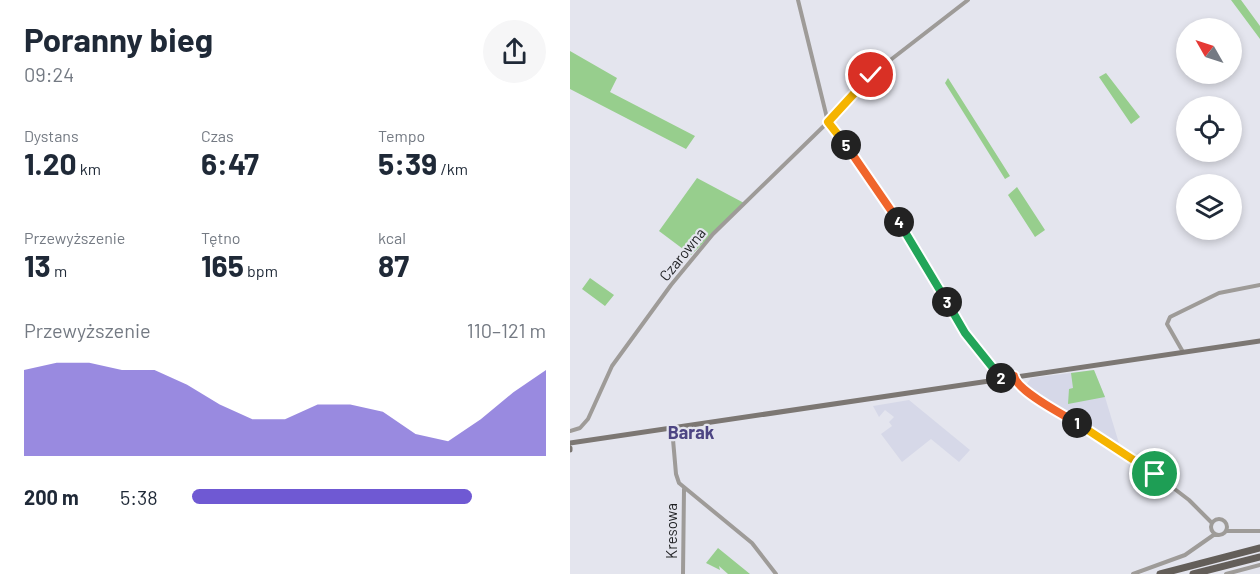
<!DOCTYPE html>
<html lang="pl">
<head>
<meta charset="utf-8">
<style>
  body { margin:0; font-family:Barlow,sans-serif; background:#f6f6f7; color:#1f2937; height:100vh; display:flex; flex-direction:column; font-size:22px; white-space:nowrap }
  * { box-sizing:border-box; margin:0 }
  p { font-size:20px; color:#747a83 }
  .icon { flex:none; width:33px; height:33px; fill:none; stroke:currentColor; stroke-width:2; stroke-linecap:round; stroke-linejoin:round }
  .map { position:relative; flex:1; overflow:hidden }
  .drawer { display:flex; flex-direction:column; background:#fff; width:570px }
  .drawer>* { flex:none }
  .needle { width:39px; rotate:309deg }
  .tools { position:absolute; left:606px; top:18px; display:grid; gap:12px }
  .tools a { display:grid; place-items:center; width:66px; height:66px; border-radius:50%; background:#fff; box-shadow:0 3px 9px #0003; font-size:30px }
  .pin { position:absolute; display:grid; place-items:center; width:51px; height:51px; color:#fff; margin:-26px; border:3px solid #fff; border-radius:50%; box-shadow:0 2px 6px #0007 }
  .km { position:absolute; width:30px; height:30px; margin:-15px; border-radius:50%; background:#222; color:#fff; font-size:16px; line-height:30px; text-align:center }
  .round { display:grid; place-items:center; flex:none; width:63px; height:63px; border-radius:32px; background:#f6f6f7 }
  .headline { display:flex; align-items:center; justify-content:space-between; height:102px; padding:0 24px }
  h1 { font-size:33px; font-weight:700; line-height:45px }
  .figures { display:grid; grid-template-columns:repeat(3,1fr); gap:9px; height:102px; padding:6px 24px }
  .figures div { display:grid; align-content:center }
  .figures b { font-size:30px; font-weight:700 }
  .figures small { font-size:16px; font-weight:400 }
  .figures p { font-size:16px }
  .chart { height:168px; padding:12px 24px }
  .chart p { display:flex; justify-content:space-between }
  .chart svg { width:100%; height:108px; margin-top:6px; fill:#6f59d3; opacity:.7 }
  ul { padding:0 24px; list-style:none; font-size:20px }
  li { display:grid; grid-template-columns:96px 72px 1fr; align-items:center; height:45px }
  li i { height:15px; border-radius:8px; background:#6f59d3 }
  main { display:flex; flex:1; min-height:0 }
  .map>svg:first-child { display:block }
  .built { fill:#d6d8e8 }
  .green { fill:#97ce8d }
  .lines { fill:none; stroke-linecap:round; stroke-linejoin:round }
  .street { stroke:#9e9b98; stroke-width:4 }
  .secondary { stroke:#7c7773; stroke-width:5 }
  .primary { stroke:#635e59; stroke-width:7 }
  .split-1-casing { stroke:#fff; stroke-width:12 }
  .split-2-casing { stroke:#fff; stroke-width:12 }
  .split-3-casing { stroke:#fff; stroke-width:12 }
  .split-4-casing { stroke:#fff; stroke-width:12 }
  .split-5-casing { stroke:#fff; stroke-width:12 }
  .split-6-casing { stroke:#fff; stroke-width:12 }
  .split-1 { stroke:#f5b400; stroke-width:8 }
  .split-2 { stroke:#f0652b; stroke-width:8 }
  .split-3 { stroke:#22a559; stroke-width:8 }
  .split-4 { stroke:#22a559; stroke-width:8 }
  .split-5 { stroke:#f0652b; stroke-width:8 }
  .split-6 { stroke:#f5b400; stroke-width:8 }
  .labels { text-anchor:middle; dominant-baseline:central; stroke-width:4.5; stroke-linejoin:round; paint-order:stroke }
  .street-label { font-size:15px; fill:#1e1f22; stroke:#e4e5ee }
  .quarter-label { font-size:18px; font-weight:bold; fill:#4d4583; stroke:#e4e5ee }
</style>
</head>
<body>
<main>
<section class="drawer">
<div class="headline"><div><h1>Poranny bieg</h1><p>09:24</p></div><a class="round"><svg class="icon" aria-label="share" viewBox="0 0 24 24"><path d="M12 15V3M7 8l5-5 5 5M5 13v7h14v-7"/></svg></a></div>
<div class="figures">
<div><p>Dystans</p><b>1.20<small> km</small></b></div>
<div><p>Czas</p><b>6:47</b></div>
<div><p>Tempo</p><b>5:39<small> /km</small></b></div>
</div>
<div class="figures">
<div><p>Przewyższenie</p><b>13<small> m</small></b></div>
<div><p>Tętno</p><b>165<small> bpm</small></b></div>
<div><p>kcal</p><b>87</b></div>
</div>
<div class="chart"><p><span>Przewyższenie</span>110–121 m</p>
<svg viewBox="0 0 160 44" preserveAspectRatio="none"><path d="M0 44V9L10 6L20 6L30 9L40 9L50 15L60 23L70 29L80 29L90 23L100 23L110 26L120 35L130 38L140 29L150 18L160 9V44z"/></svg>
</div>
<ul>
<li><b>200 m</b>5:38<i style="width:79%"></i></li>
</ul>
</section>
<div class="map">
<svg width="690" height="574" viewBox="0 0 690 574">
  <rect width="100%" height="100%" fill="#e4e5ee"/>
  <path class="built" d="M 524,370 L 535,397 L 551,450 L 454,388 L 461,378 Z
    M 339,400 L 400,450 L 389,462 L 361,439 L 332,462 L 311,434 L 322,426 L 319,422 L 324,417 L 315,410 L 309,417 L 303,406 Z"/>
  <path class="green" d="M 661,0 L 671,0 L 690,26 L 690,39 Z
    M 0,51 L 47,78 L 40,92 L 125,136 L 116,149 L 0,89 Z
    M 536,73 L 570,117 L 561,124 L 529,77 Z
    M 378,78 L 440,176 L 435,179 L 375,83 Z
    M 127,178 L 174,203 L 121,255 L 89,231 Z
    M 447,187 L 475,230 L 465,237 L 438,195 Z
    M 20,278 L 44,295 L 35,306 L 12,289 Z
    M 524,370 L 535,397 L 498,404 L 499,389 L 503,388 L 501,373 Z
    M 148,548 L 180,574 L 158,574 L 149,566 L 150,570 L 136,563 Z"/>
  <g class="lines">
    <path class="street" d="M 228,0 L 258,122 L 316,202 L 395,333 L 429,378
      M 613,352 L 597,324 L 600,317 L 649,293 L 690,285
      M 444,376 L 446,382 L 458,393 L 585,474 L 619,500 L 642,523
      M 102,428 L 106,474 L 109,483 L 182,543 L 206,574
      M 0,431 L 10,428 L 18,419 L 42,366 L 101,285 L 143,234 L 258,122 L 301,75 L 398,0
      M641 527a8 8 0 1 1 16 0a8 8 0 1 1-16 0Z
      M 657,531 L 690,531
      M 113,574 L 114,489
      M 563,574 L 615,555 L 645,534
      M 656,574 L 690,565"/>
    <path class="secondary" d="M 0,443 L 690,341
      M 0,448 L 0,450"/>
    <path class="primary" d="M 590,574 L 690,548
      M 623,574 L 690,557"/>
  </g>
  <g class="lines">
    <g class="split-1-casing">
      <path id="split-1" d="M 507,423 L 585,474"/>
    </g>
    <g class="split-2-casing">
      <path id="split-2" d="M 431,378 L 444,376 C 447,391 492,414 507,423"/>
    </g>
    <g class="split-3-casing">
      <path id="split-3" d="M 377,302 L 395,333 L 431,378"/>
    </g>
    <g class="split-4-casing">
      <path id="split-4" d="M 329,222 L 377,302"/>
    </g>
    <g class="split-5-casing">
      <path id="split-5" d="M 276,145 L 329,222"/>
    </g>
    <g class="split-6-casing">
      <path id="split-6" d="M 276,145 L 258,122 L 301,75"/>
    </g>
    <use href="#split-1" class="split-1"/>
    <use href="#split-2" class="split-2"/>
    <use href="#split-3" class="split-3"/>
    <use href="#split-4" class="split-4"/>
    <use href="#split-5" class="split-5"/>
    <use href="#split-6" class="split-6"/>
  </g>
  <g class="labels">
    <g class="street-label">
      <text transform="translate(112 254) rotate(-51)">Czarowna</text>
      <text transform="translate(101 531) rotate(-90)">Kresowa</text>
    </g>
    <g class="quarter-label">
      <text x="121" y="432">Barak</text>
    </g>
  </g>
</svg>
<div class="tools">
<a><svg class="needle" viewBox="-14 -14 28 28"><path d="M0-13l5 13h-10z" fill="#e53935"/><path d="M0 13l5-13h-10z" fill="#747a83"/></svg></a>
<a><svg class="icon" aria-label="locate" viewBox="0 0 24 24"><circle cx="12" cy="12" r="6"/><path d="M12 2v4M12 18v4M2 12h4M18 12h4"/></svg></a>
<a><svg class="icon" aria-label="layers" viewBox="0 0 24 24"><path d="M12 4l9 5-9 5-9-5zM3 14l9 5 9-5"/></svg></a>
</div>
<div class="pin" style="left:585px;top:474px;background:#1e9e55"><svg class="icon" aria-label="arrive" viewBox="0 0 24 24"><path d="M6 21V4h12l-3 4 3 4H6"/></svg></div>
<div class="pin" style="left:301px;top:75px;background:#d93025"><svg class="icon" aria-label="check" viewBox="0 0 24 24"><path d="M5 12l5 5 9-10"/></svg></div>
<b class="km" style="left:507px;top:423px">1</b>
<b class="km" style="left:431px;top:378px">2</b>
<b class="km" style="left:377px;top:302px">3</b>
<b class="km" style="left:329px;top:222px">4</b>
<b class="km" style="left:276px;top:145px">5</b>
</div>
</main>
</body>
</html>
